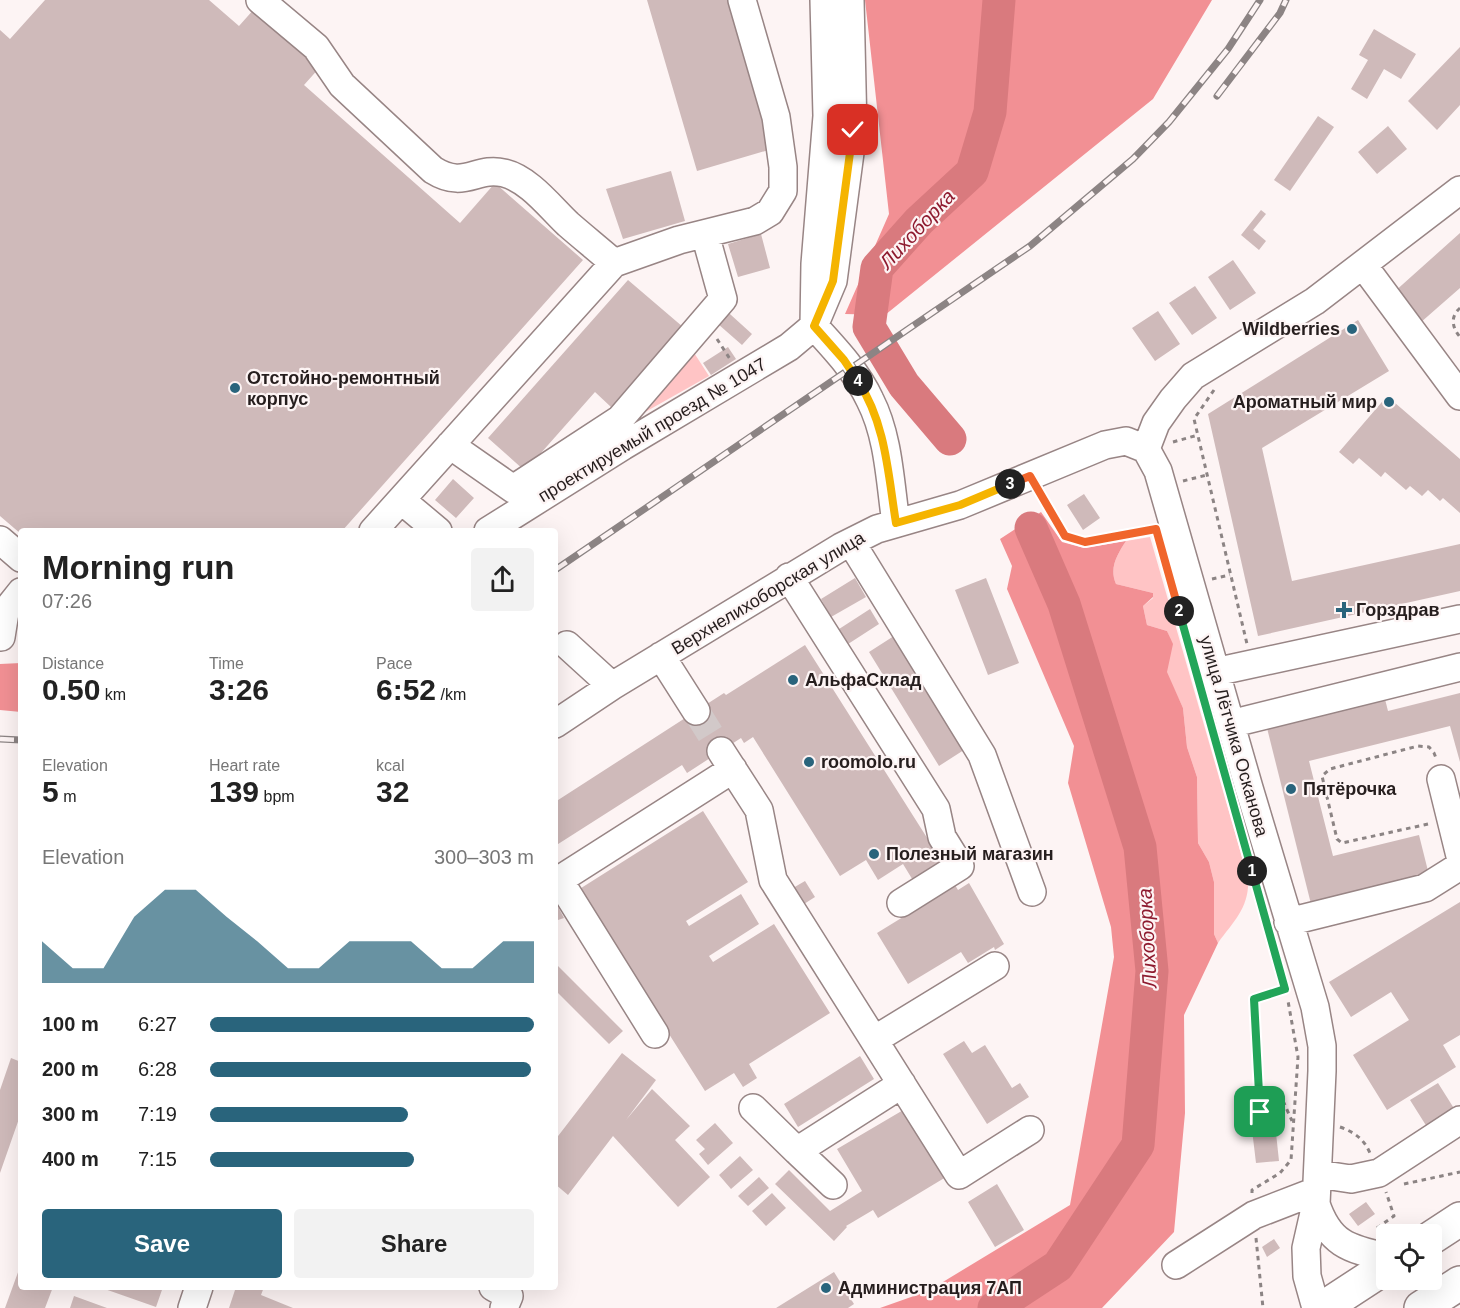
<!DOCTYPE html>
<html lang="en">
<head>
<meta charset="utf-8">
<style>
  body { margin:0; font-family:Arial,sans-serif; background:#f2f2f2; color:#222; height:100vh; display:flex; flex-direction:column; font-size:22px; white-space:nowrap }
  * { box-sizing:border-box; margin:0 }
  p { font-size:20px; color:#767676 }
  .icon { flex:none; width:33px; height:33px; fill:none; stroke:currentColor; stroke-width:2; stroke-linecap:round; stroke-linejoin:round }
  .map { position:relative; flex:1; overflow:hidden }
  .panel { position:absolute; left:18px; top:528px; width:540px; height:762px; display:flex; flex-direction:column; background:#fff; border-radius:6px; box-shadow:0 6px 24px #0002 }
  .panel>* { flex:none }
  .controls { position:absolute; left:1376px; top:1224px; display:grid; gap:12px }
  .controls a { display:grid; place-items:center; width:66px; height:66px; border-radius:6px; background:#fff; box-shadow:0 6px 24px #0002; font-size:30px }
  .pin { position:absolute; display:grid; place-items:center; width:51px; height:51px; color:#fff; margin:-26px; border-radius:12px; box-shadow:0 3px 9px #0006 }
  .km { position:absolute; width:30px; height:30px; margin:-15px; border-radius:50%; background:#222; color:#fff; font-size:16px; line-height:30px; text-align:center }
  .round { display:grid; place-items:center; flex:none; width:63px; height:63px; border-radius:6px; background:#f2f2f2 }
  .summary { display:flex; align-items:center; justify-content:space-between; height:102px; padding:0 24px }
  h1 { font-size:33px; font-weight:600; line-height:45px }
  .figures { display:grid; grid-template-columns:repeat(3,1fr); gap:9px; height:102px; padding:6px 24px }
  .figures div { display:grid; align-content:center }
  .figures b { font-size:30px; font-weight:600 }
  .figures small { font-size:16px; font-weight:400 }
  .figures p { font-size:16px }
  .chart { height:168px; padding:12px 24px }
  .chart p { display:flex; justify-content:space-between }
  .chart svg { width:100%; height:108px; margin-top:6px; fill:#29647c; opacity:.7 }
  .primary-button { display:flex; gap:12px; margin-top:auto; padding:12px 24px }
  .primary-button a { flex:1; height:69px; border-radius:6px; background:#29647c; color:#fff; font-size:24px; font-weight:600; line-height:69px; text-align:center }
  .primary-button a+a { background:#f2f2f2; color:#222 }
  ul { padding:0 24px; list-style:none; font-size:20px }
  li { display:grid; grid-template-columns:96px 72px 1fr; align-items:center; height:45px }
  li i { height:15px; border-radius:8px; background:#29647c }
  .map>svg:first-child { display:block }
  .green { fill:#ffc4c5 }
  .forest { fill:#f29094 }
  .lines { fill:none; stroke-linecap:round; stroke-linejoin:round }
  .river { stroke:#d97a7e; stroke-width:33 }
  .building { fill:#cfbaba }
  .minor-tunnel { stroke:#d2c9c9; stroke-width:27; stroke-dasharray:27 14; stroke-linecap:butt }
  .minor-casing { stroke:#988585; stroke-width:30 }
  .major-casing { stroke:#988585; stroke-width:36 }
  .path { stroke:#8c8484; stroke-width:3; stroke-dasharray:4.5 4.5; stroke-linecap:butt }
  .minor { stroke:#fff; stroke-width:27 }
  .major { stroke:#fff; stroke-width:33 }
  .rail-casing { stroke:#8c8484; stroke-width:7 }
  .rail { stroke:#fdf4f4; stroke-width:4.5; stroke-dasharray:14; stroke-linecap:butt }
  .split-1-casing { stroke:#fff; stroke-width:12 }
  .split-2-casing { stroke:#fff; stroke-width:12 }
  .split-3-casing { stroke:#fff; stroke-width:12 }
  .split-4-casing { stroke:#fff; stroke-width:12 }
  .split-5-casing { stroke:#fff; stroke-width:12 }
  .split-1 { stroke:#22a559; stroke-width:8 }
  .split-2 { stroke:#22a559; stroke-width:8 }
  .split-3 { stroke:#f0652b; stroke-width:8 }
  .split-4 { stroke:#f5b400; stroke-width:8 }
  .split-5 { stroke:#f5b400; stroke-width:8 }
  .poi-dot { fill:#29647c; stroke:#fdf4f4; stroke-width:2 }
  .labels { text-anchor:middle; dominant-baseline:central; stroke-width:4.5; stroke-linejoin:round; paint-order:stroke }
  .poi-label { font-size:18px; font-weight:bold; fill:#261e1e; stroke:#fdf4f4; text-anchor:start }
  .street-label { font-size:18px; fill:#261e1e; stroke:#fdf4f4 }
  .water-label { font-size:20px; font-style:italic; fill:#8e1b2f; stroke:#fdf4f4 }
</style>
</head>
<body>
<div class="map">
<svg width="1460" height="1308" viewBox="0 0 1460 1308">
  <rect width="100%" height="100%" fill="#fdf4f4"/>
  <path class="green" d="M 689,345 L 709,376 L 631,420 Z
    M 1150,537 L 1248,878 C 1250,907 1234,921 1218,943 L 1214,934 L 1214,882 L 1209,862 L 1198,843 L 1197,777 L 1187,747 L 1183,708 L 1166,672 L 1172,644 L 1167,631 L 1147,625 L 1143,606 L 1153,598 L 1153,593 L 1116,584 C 1109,568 1117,555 1126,541 Z"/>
  <path class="forest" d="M 865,0 L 1212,0 L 1153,99 L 885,315 L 845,314 L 889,214 Z
    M 1041,512 L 1062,542 L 1084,548 L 1126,541 C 1117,555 1109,568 1116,584 L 1153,593 L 1153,597 L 1143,606 L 1147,625 L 1167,631 L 1173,644 L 1167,672 L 1183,708 L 1187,747 L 1197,777 L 1198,843 L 1209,862 L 1214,882 L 1214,934 L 1218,943 L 1184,1015 L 1185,1113 L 1174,1232 L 1102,1308 L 880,1308 L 928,1291 L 1070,1205 L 1114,957 L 1111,927 L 1068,783 L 1074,746 L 1007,589 L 1012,566 L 1000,539 Z
    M 21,663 L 21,712 L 0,710 L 0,664 Z"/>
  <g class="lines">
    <path class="river" d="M 950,439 L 904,385 L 869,327 L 877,268 L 919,221 L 972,172 L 990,112 L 999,0
      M 994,1308 L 1058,1266 L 1138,1145 L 1152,971 L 1140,847 L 1064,604 L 1031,528"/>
  </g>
  <path class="building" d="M 45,0 L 209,0 L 239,26 L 255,8 L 321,66 L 304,85 L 460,223 L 495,183 L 583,260 L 342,531 L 21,531 L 21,534 L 0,516 L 0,30 L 10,39 Z
    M 647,0 L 728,0 L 772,149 L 697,171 Z
    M 1374,29 L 1416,54 L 1401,79 L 1384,69 L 1367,99 L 1351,89 L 1368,60 L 1359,55 Z
    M 1460,47 L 1460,105 L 1437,130 L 1408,101 Z
    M 1318,116 L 1334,127 L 1290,191 L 1274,180 Z
    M 1388,126 L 1407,149 L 1377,174 L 1358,152 Z
    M 671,171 L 685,221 L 623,239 L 606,189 Z
    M 1261,210 L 1266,214 L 1253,230 L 1266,241 L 1259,250 L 1241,235 Z
    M 1460,233 L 1460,288 L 1420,323 L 1393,293 Z
    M 761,234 L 770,268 L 738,277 L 728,244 Z
    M 1233,260 L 1256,293 L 1230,310 L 1208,277 Z
    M 628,280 L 683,327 L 611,407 L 595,392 L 525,471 L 488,438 Z
    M 1195,286 L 1217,318 L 1192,335 L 1169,303 Z
    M 720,305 L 752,334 L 742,345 L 710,317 Z
    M 1158,311 L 1180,344 L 1155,361 L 1132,328 Z
    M 1358,320 L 1389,371 L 1262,448 L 1292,581 L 1460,544 L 1460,591 L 1258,636 L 1208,414 Z
    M 728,347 L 736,359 L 711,375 L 703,363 Z
    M 1387,396 L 1460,459 L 1460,513 L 1443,498 L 1440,501 L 1428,490 L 1422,496 L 1410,486 L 1406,490 L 1385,472 L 1381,477 L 1359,458 L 1353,464 L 1339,452 Z
    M 453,479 L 474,498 L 456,518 L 435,500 Z
    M 1084,494 L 1100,518 L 1083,530 L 1067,505 Z
    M 855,578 L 866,597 L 831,617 L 821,599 Z
    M 986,578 L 1019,663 L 988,675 L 955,590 Z
    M 870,609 L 879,624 L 845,646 L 836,631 Z
    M 897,634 L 967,748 L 939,766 L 869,652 Z
    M 805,645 L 943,863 L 914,882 L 903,864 L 878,880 L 866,860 L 840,876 L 753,737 L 744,743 L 741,738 L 687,773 L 682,765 L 555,846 L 555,802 L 724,693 L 726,695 Z
    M 1460,693 L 1460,762 L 1450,726 L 1309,761 L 1333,856 L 1419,835 L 1429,875 L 1311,904 L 1267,728 L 1385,699 L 1388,711 Z
    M 703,811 L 748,882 L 686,921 L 689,926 L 741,894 L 759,924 L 709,956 L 713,962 L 774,924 L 830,1013 L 749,1064 L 757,1078 L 743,1087 L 734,1073 L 705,1091 L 578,890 Z
    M 805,881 L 815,897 L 804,904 L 793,888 Z
    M 969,883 L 1004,944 L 995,950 L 994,947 L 968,963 L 961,952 L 908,984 L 877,933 L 955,885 L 958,890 Z
    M 555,901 L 564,918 L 555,921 Z
    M 1460,902 L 1460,1035 L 1443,1045 L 1456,1067 L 1387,1110 L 1353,1055 L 1409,1020 L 1391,992 L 1351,1017 L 1329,982 Z
    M 555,963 L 623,1031 L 609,1044 L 555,990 Z
    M 964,1041 L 972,1053 L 985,1045 L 1012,1088 L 1020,1083 L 1029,1097 L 987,1124 L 943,1054 Z
    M 622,1053 L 656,1080 L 626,1120 L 652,1089 L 690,1126 L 675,1140 L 710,1177 L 678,1207 L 613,1136 L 568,1195 L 555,1184 L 555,1140 Z
    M 860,1056 L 874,1079 L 798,1127 L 784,1104 Z
    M 11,1058 L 21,1062 L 21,1113 L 0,1173 L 0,1090 Z
    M 1438,1083 L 1455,1110 L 1427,1127 L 1410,1100 Z
    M 905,1109 L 946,1177 L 878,1218 L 873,1210 L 846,1226 L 847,1227 L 834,1241 L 775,1184 L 789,1170 L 830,1211 L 862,1191 L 837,1149 Z
    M 1267,1112 L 1270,1134 L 1276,1133 L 1279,1161 L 1256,1163 L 1250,1113 Z
    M 715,1123 L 733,1143 L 708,1165 L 699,1154 L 705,1149 L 696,1140 Z
    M 740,1156 L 753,1170 L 731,1189 L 719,1175 Z
    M 759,1177 L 769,1188 L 748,1206 L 738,1196 Z
    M 997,1184 L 1024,1230 L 995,1247 L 968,1202 Z
    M 772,1193 L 786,1208 L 766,1226 L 752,1211 Z
    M 1366,1202 L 1375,1214 L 1358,1226 L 1349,1214 Z
    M 1274,1239 L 1280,1248 L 1267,1257 L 1262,1247 Z
    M 21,1264 L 21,1287 L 53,1287 L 45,1308 L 5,1308 Z
    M 834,1272 L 854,1304 L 848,1308 L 776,1308 Z
    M 99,1287 L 163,1287 L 156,1307 Z
    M 236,1287 L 264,1287 L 261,1295 L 293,1308 L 229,1308 Z
    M 74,1296 L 107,1308 L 70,1308 Z"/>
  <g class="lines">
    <path class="minor-tunnel" d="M 696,711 L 721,751"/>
    <g class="minor-casing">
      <path id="minor" d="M 260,0 L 316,47 L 342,85 L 433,170 C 465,190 476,166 504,173 C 529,179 550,207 568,224 C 583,237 599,250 614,263
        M 824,0 L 827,116 L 815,264 L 814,326 C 835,349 857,372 870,400 C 889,437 890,483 896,523
        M 1363,265 L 1460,396
        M 450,445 L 513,489 L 620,419 L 723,299 L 705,234
        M 1146,449 L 1158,471 L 1249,788 L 1315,1007 L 1322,1046 L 1322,1071 L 1316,1204 L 1306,1248 L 1307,1276 L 1316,1308
        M 1146,449 L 1156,423 L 1173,399 L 1193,376 L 1315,301 L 1460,190
        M 401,500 L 438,531
        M 373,531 L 614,263 L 679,240 L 755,221 L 770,212 L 783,191 L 783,167 L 776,117 L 742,0
        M 488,531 L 623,446 L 789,347 L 814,326 L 833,281 L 853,130 L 850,0
        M 0,540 L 21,558
        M 851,542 L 982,755 L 1032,892
        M 789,577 L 936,809 L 942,837 L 960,866 L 901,903
        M 1,637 L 5,612 L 21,592
        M 567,645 L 612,686
        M 661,656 L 696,711
        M 1215,672 L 1460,619
        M 555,724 L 612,686 L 841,547 L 877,529 L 960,505 L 1105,445 L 1126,441 L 1146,449
        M 1230,724 L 1460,667
        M 721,751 L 759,810 L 773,880 L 959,1175 L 1030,1130
        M 1441,779 L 1460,856
        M 1288,922 L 1425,888 L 1460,866
        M 655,1034 L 559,880 L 733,769
        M 874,1040 L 995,966
        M 753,1108 L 797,1151 L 902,1084
        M 797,1151 L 833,1185
        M 1318,1174 L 1351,1179 L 1379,1173 L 1460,1120
        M 1316,1204 C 1329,1243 1348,1249 1386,1257
        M 1176,1265 L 1254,1215 L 1316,1191
        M 493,1287 L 509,1296 L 504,1308
        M 192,1308 L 199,1287"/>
    </g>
    <g class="major-casing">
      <path id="major" d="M 1431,1238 L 1460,1219
        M 1323,1308 L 1386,1267
        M 1421,1308 L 1460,1283"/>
    </g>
    <path class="path" d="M 1460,308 C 1450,317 1452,327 1460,337
      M 717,339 L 730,359
      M 1214,390 L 1194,419 L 1247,644
      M 1173,442 L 1198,435
      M 1183,481 L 1207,475
      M 1042,496 C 1049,508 1056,528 1067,536 C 1083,549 1132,533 1151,530
      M 1212,579 L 1230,575
      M 1428,824 L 1342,843 L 1337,839 L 1322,776 L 1330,769 L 1418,746 L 1429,747 L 1434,753 L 1436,758
      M 1258,1097 L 1254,999 L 1285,989
      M 1260,1112 L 1258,1097 L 1280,1094 L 1292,1121
      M 1340,1127 C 1354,1132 1364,1139 1370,1153
      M 1404,1184 L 1460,1172
      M 1252,1193 L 1252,1190 L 1280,1173 L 1291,1160 L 1298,1057 L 1288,1001
      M 1377,1228 L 1394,1216 L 1386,1192
      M 1256,1238 L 1263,1308"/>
    <use href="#minor" class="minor"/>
    <use href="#major" class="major"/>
    <g class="rail-casing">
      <path id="rail" d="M 1217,96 L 1280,13 L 1286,0
        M 555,570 L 1030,246 L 1133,159 L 1169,122 L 1228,49 L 1260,0
        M 0,739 L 21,740"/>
    </g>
    <use href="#rail" class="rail"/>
  </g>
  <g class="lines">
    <g class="split-1-casing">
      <path id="split-1" d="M 1252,871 L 1285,989 L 1254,999 L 1260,1112"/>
    </g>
    <g class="split-2-casing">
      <path id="split-2" d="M 1179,611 L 1252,871"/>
    </g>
    <g class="split-3-casing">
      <path id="split-3" d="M 1010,484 L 1030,476 L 1065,536 L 1085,542 L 1156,529 L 1179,611"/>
    </g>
    <g class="split-4-casing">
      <path id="split-4" d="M 858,381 C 886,424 888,474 896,523 L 960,505 L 1010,484"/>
    </g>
    <g class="split-5-casing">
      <path id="split-5" d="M 853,130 L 833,281 L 814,326 L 844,360 L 858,381"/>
    </g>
    <use href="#split-1" class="split-1"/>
    <use href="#split-2" class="split-2"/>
    <use href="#split-3" class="split-3"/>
    <use href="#split-4" class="split-4"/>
    <use href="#split-5" class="split-5"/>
  </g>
  <g class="poi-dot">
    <circle cx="1352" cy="329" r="6"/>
    <circle cx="235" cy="388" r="6"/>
    <circle cx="1389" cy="402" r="6"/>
    <path d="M1341 601h6v6h6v6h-6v6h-6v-6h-6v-6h6z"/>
    <circle cx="793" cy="680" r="6"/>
    <circle cx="809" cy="762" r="6"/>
    <circle cx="1291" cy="789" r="6"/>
    <circle cx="874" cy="854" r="6"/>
    <circle cx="826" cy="1288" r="6"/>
  </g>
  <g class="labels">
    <g class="poi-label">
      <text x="1340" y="329" text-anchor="end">Wildberries</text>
      <text x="247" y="378">Отстойно-ремонтный<tspan x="247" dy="21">корпус</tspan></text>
      <text x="1377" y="402" text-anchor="end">Ароматный мир</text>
      <text x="1356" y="610">Горздрав</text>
      <text x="805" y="680">АльфаСклад</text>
      <text x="821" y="762">roomolo.ru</text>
      <text x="1303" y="789">Пятёрочка</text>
      <text x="886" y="854">Полезный магазин</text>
      <text x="838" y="1288">Администрация 7АП</text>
    </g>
    <g class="street-label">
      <text transform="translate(652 430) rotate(-31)">проектируемый проезд № 1047</text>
      <text transform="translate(768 593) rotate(-31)">Верхнелихоборская улица</text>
      <text transform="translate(1234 736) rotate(74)">улица Лётчика Осканова</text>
    </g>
    <g class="water-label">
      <text transform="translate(917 229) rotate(-47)">Лихоборка</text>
      <text transform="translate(1147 938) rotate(-93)">Лихоборка</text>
    </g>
  </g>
</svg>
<div class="controls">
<a><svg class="icon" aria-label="locate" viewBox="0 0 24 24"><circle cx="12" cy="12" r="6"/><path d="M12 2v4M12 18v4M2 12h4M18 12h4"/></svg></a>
</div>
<div class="pin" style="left:1260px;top:1112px;background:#1e9e55"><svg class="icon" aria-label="arrive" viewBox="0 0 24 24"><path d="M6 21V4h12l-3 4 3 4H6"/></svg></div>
<div class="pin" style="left:853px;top:130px;background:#d93025"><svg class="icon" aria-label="check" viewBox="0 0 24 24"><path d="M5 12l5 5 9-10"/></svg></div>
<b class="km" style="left:1252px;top:871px">1</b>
<b class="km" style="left:1179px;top:611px">2</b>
<b class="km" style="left:1010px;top:484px">3</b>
<b class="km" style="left:858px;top:381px">4</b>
<section class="panel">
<div class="summary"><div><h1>Morning run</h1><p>07:26</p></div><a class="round"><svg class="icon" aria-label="share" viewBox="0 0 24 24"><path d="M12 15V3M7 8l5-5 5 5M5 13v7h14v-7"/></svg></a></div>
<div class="figures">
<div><p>Distance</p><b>0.50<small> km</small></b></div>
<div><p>Time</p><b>3:26</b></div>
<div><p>Pace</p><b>6:52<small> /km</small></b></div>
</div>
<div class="figures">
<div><p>Elevation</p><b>5<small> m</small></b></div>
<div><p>Heart rate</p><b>139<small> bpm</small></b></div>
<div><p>kcal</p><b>32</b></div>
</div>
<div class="chart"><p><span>Elevation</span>300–303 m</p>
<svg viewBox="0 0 160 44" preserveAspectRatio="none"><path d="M0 44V27L10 38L20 38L30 17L40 6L50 6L60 17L70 27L80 38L90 38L100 27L110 27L120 27L130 38L140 38L150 27L160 27V44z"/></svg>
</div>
<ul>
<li><b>100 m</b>6:27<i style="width:100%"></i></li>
<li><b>200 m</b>6:28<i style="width:99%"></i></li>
<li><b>300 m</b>7:19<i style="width:61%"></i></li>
<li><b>400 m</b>7:15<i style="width:63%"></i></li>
</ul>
<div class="primary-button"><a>Save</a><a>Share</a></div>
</section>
</div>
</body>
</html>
